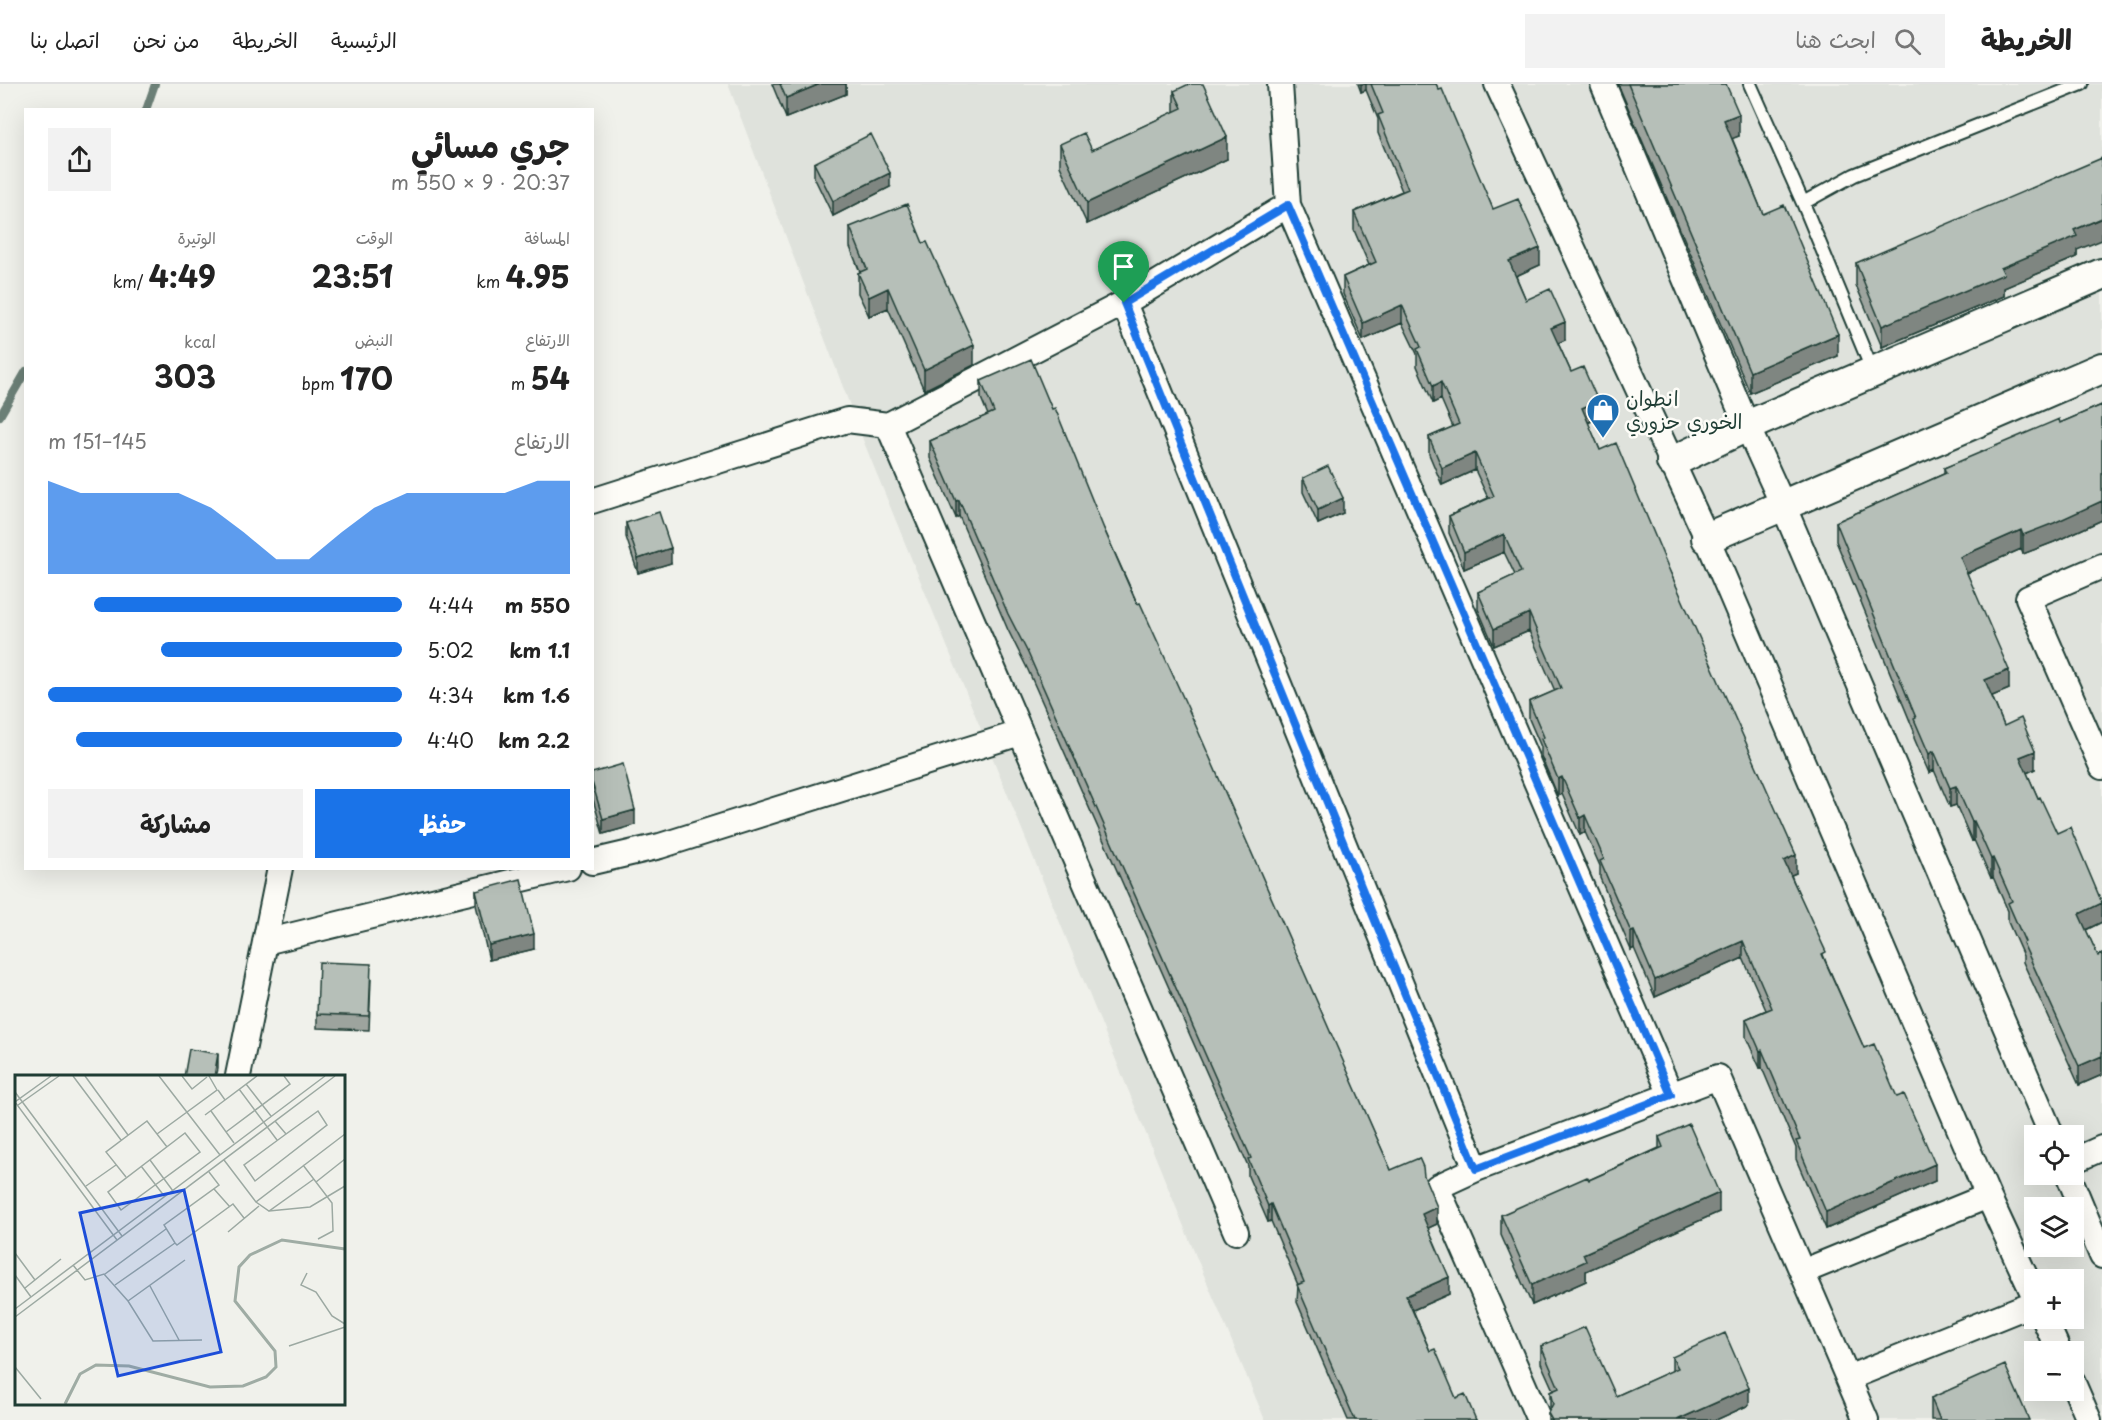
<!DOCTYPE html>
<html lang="ar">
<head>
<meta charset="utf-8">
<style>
  body { margin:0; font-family:"Playpen Sans","Playpen Sans Arabic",sans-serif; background:#f2f2f2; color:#222; direction:rtl; height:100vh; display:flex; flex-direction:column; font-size:22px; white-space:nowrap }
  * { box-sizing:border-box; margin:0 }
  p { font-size:20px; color:#767676 }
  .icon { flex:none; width:33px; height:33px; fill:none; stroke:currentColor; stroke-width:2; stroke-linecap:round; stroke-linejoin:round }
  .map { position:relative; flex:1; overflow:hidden; direction:ltr }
  .drawer { position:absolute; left:24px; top:24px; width:570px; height:762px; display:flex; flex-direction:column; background:#fff; border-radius:0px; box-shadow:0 6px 24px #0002; direction:rtl }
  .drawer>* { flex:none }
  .tools { position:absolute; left:2024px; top:1041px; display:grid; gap:12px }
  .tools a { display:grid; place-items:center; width:60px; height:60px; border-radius:0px; background:#fff; box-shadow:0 6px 24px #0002; font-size:30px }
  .pin { position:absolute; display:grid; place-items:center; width:51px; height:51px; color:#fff; margin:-62px -26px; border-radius:50% 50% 50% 0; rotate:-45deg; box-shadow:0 0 6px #0007 }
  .pin .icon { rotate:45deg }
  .round { display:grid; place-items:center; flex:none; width:63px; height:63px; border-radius:0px; background:#f2f2f2 }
  .head { display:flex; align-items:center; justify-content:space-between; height:102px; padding:0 24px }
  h1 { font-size:33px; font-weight:700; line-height:45px }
  .stats { display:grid; grid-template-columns:repeat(3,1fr); gap:9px; height:102px; padding:6px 24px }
  .stats div { display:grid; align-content:center }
  .stats b { font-size:30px; font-weight:700 }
  .stats small { font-size:16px; font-weight:400 }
  .stats p { font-size:16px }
  .chart { height:168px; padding:12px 24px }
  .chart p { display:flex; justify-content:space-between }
  .chart svg { width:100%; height:108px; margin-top:6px; fill:#1a73e8; opacity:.7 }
  .cta { display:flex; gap:12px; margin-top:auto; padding:12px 24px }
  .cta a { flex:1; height:69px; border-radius:0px; background:#1a73e8; color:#fff; font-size:24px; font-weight:700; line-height:69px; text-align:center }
  .cta a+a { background:#f2f2f2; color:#222 }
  ul { padding:0 24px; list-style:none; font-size:20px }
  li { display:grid; grid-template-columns:96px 72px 1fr; align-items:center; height:45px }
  li i { height:15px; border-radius:8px; background:#1a73e8 }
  header { display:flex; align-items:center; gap:36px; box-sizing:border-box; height:84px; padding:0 30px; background:#fff; border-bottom:2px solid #e0e0e0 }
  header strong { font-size:28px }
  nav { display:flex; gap:33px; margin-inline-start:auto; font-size:21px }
  .search { width:420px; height:54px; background:#f2f2f2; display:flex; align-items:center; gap:15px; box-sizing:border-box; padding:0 21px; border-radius:0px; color:#767676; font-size:22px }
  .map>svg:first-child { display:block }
  .built { fill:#dfe2dc; fill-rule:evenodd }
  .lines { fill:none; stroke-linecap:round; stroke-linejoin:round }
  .stream { stroke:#6c8077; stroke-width:8 }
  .service-casing { stroke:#1f3d34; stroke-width:16 }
  .minor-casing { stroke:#1f3d34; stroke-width:28 }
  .tertiary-casing { stroke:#1f3d34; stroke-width:34 }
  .service { stroke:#fdfcf7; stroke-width:12 }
  .minor { stroke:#fdfcf7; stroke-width:24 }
  .tertiary { stroke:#fdfcf7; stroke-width:30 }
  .wall { fill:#9da49e; stroke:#1f3d34; stroke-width:1.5 }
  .shaded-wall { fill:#7f8681; stroke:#1f3d34; stroke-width:1.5 }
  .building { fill:#b6bfb8; stroke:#1f3d34; stroke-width:1.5 }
  .route-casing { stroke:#fff; stroke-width:12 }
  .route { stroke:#1a73e8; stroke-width:8 }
  .labels { text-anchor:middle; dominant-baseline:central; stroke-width:5; stroke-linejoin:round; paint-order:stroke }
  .poi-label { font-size:20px; fill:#1f3d34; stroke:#fdfcf7; text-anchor:start }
  .inset-river { fill:none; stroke:#9faca4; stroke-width:3 }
  .inset-road { fill:none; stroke:#9ca9a2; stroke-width:1.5 }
  .view { fill:#1d4ed8; fill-opacity:0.15; stroke:#1d4ed8; stroke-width:3 }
  .inset-edge { fill:none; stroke:#1f3d34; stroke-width:3 }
</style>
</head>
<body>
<header>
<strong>الخريطة</strong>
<div class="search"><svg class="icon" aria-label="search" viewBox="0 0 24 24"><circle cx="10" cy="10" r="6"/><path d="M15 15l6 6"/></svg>ابحث هنا</div>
<nav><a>الرئيسية</a><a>الخريطة</a><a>من نحن</a><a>اتصل بنا</a></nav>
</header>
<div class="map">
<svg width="2102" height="1336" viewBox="0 0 2102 1336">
  <rect width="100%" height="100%" fill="#f0f1eb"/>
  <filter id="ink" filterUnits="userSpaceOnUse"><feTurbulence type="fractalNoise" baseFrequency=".0167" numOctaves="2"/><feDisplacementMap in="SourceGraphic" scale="12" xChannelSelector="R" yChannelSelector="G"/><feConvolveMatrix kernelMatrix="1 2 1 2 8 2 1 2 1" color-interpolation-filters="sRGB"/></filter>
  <g filter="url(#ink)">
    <path class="built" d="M 728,0 L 2102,0 L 2102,1336 L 1265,1336 L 1198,1177 L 865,361 ZM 2034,1052 L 2073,1052 L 2073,1090 L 2034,1090 ZM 2034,1124 L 2073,1124 L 2073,1162 L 2034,1162 ZM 2034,1196 L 2073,1196 L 2073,1234 L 2034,1234 ZM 2034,1268 L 2073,1268 L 2073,1306 L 2034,1306 Z"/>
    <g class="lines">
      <path class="stream" d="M 146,26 L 155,0
        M 0,332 L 26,287"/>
      <g class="service-casing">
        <path id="service" d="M 1750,0 L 1803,119 L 1873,288
          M 1803,119 L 1854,91 L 2082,0"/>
      </g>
      <g class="minor-casing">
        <path id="minor" d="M 1497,0 L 1707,454 L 1988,1112 L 2034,1211
          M 1603,0 L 1747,342 L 1783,421 L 2052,1052
          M 1288,121 L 1671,1011
          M 1124,219 L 1476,1085
          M 888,341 L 1236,1148
          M 592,417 L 847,336 L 888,341 L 1124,219 L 1288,121 L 1280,0
          M 2102,482 L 2028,514 L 2102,683
          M 592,778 L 660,762 L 1020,649
          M 265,858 L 568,784
          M 238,992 L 280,784
          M 2073,1077 L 2102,1064
          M 2068,1090 L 2102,1172
          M 1802,1188 L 1988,1112
          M 2044,1234 L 2059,1268
          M 1848,1294 L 2034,1219
          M 2073,1299 L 2089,1336
          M 1539,1336 L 1437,1103 L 1476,1085 L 1718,993 L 1866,1336"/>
      </g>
      <g class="tertiary-casing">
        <path id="tertiary" d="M 1672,378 L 1747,342 L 2102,190
          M 1707,454 L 2102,284"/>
      </g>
      <use href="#service" class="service"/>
      <use href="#minor" class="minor"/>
      <use href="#tertiary" class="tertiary"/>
    </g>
    <path class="wall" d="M 772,0 L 846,0 L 846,10 L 786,34 Z
      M 1358,0 L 1436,0 L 1493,125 L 1540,181 L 1516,192 L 1526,216 L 1565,256 L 1558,259 L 1571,288 L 1598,334 L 1588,339 L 1600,366 L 1671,490 L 1796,789 L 1791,791 L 1826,878 L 1864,964 L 1935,1097 L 1826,1145 L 1796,1075 L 1796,1064 L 1762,984 L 1760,984 L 1746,953 L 1746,935 L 1766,926 L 1743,874 L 1655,913 L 1634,864 L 1631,866 L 1600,794 L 1600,782 L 1585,748 L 1580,751 L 1562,710 L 1558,712 L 1541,672 L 1541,663 L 1529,635 L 1529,618 L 1555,607 L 1529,547 L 1494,562 L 1478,525 L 1478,508 L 1515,491 L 1504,468 L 1464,485 L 1449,449 L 1449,432 L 1488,414 L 1475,386 L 1442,401 L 1429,370 L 1429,353 L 1453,343 L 1441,315 L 1433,319 L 1417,282 L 1417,270 L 1402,239 L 1363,256 L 1343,210 L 1343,193 L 1369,181 L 1354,146 L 1354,128 L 1402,107 L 1378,49 L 1378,35 L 1366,6 L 1361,8 Z
      M 1618,0 L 1726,0 L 1739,52 L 1732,54 L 1763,130 L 1838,272 L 1750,309 Z
      M 1174,7 L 1227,75 L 1087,140 L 1060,82 L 1060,60 L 1092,66 L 1174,28 Z
      M 814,79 L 890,103 L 833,132 L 814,93 Z
      M 850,143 L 974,281 L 924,306 L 888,224 L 869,232 L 858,209 L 858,189 L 860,188 L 850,163 Z
      M 2077,166 L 2077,173 L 2004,204 L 2004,212 L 1882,263 L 1856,201 L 1856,179 Z
      M 981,297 L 1104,445 L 1391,1086 L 1424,1092 L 1437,1140 L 1428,1144 L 1449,1210 L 1413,1226 L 1430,1267 L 1456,1314 L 1476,1336 L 1348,1336 L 1297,1218 L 1298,1201 L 1271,1137 L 1268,1138 L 1248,1092 L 1248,1082 L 1028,586 L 1008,546 L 959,432 L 956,434 L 930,374 L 930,357 L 988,331 L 981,314 Z
      M 2102,321 L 2102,436 L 2054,458 L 2023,470 L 2021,465 L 1967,489 L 2009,605 L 1992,612 L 2004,642 L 2035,685 L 2027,689 L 2038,714 L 2102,838 L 2086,846 L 2098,872 L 2102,870 L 2102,991 L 2079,1001 L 2023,878 L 2023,872 L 2008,838 L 2008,827 L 1993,793 L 1991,794 L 1974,756 L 1972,757 L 1956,721 L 1950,723 L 1934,686 L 1929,689 L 1914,654 L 1914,647 L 1836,457 L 1836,438 L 1944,390 L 1944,384 L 2060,339 Z
      M 1303,394 L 1343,429 L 1318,440 L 1303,408 Z
      M 626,439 L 671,479 L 638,489 L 626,453 Z
      M 592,689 L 635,741 L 603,750 L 592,712 Z
      M 476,807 L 534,865 L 489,876 L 476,821 Z
      M 371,895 L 369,946 L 317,944 L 317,930 Z
      M 1659,1053 L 1719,1128 L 1586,1187 L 1586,1197 L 1532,1221 L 1501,1151 L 1501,1131 L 1589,1096 L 1659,1064 Z
      M 1541,1262 L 1616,1312 L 1672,1287 L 1672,1273 L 1749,1321 L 1716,1336 L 1548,1336 L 1548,1329 L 1550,1326 L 1550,1308 L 1553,1306 L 1541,1279 Z
      M 1931,1314 L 2029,1336 L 1931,1336 Z"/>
    <path class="shaded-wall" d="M 820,0 L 846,0 L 846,10 L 786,34 L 786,14 Z
      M 1361,0 L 1366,0 L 1366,6 L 1361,8 Z
      M 1739,30 L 1739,52 L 1724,58 L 1724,36 Z
      M 1227,53 L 1227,75 L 1087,140 L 1087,119 Z
      M 890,89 L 890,103 L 833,132 L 833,117 Z
      M 2102,134 L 2102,156 L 2077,166 L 2077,173 L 2004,204 L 2004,212 L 1882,263 L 1882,242 L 2001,184 L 2074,146 Z
      M 1540,164 L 1540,181 L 1509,195 L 1509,177 Z
      M 888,204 L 888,224 L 869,232 L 869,213 Z
      M 1402,221 L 1402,239 L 1363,256 L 1363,239 Z
      M 1565,238 L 1565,256 L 1551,262 L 1551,244 Z
      M 1838,250 L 1838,272 L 1750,309 L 1750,288 Z
      M 974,261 L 974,281 L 924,306 L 924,286 Z
      M 1441,298 L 1441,315 L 1433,319 L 1433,302 Z
      M 1598,317 L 1598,334 L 1582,341 L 1582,324 Z
      M 1475,369 L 1475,386 L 1442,401 L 1442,384 Z
      M 1343,414 L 1343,429 L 1318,440 L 1318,426 Z
      M 959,416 L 959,432 L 956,434 L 956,417 Z
      M 2102,417 L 2102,436 L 2054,458 L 2023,470 L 2023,451 Z
      M 2021,446 L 2021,465 L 1960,492 L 1960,473 Z
      M 1504,450 L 1504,468 L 1464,485 L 1464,468 Z
      M 671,464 L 671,479 L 638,489 L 638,475 Z
      M 1529,529 L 1529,547 L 1494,562 L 1494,545 Z
      M 2009,586 L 2009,605 L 1985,615 L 1985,596 Z
      M 1934,667 L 1934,686 L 1929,689 L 1929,670 Z
      M 2035,667 L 2035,685 L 2020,692 L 2020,673 Z
      M 1562,693 L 1562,710 L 1558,712 L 1558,695 Z
      M 1956,702 L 1956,721 L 1950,723 L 1950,704 Z
      M 635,726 L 635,741 L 603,750 L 603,735 Z
      M 1585,731 L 1585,748 L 1580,751 L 1580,734 Z
      M 1974,737 L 1974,756 L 1972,757 L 1972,738 Z
      M 1796,771 L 1796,789 L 1784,794 L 1784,777 Z
      M 1993,774 L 1993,793 L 1991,794 L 1991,775 Z
      M 2102,819 L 2102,838 L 2079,849 L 2079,830 Z
      M 1634,847 L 1634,864 L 1631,866 L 1631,848 Z
      M 534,850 L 534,865 L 489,876 L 489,861 Z
      M 1743,857 L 1743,874 L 1655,913 L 1655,896 Z
      M 1762,966 L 1762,984 L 1760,984 L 1760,967 Z
      M 218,970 L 218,985 L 216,993 L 214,993 Z
      M 2102,972 L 2102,991 L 2079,1001 L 2079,982 Z
      M 1935,1080 L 1935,1097 L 1826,1145 L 1826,1128 Z
      M 1719,1109 L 1719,1128 L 1586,1187 L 1586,1197 L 1532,1221 L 1532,1201 L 1583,1170 Z
      M 1271,1120 L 1271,1137 L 1268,1138 L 1268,1122 Z
      M 1437,1123 L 1437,1140 L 1422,1147 L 1422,1130 Z
      M 1449,1193 L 1449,1210 L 1406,1229 L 1406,1212 Z
      M 1749,1304 L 1749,1321 L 1716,1336 L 1677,1336 Z"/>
    <path class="building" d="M 780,0 L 820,0 L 786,14 Z
      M 1189,0 L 1203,0 L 1227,53 L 1087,119 L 1060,60 L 1084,49 L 1092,66 L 1182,24 L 1174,7 Z
      M 1371,0 L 1436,0 L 1439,6 L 1442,5 L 1493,125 L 1518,115 L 1540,164 L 1509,177 L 1526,216 L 1550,205 L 1565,238 L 1551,244 L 1571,288 L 1583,283 L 1598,317 L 1582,324 L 1600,366 L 1616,359 L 1671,490 L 1796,771 L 1784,777 L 1826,868 L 1822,870 L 1864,964 L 1874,960 L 1897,1013 L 1904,1010 L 1935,1080 L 1826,1128 L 1796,1057 L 1800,1056 L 1762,966 L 1760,967 L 1746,935 L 1772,924 L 1743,857 L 1655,896 L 1634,847 L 1631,848 L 1600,777 L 1604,775 L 1585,731 L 1580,734 L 1562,693 L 1558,695 L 1541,655 L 1544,653 L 1529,618 L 1561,604 L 1529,529 L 1494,545 L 1478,508 L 1521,488 L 1504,450 L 1464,468 L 1449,432 L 1494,412 L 1475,369 L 1442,384 L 1429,353 L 1459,340 L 1441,298 L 1433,302 L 1417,265 L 1421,263 L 1402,221 L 1363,239 L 1343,193 L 1376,178 L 1354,128 L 1408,105 L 1378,31 L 1383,29 Z
      M 1628,0 L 1726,0 L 1739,30 L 1724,36 L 1763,130 L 1784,121 L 1838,250 L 1750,288 Z
      M 871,50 L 890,89 L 833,117 L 814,79 Z
      M 2102,74 L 2102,134 L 2074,146 L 2077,152 L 2001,184 L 2004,190 L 1882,242 L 1856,179 Z
      M 907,120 L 923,159 L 927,158 L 974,261 L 924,286 L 888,204 L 869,213 L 858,189 L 867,185 L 850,143 Z
      M 1031,275 L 1052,325 L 1055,324 L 1104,445 L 1137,520 L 1140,519 L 1192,633 L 1391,1086 L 1419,1074 L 1423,1083 L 1424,1092 L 1437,1123 L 1422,1130 L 1449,1193 L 1406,1212 L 1430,1267 L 1435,1265 L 1456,1314 L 1465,1310 L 1476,1336 L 1355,1336 L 1297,1201 L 1304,1198 L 1271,1120 L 1268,1122 L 1248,1075 L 1251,1074 L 1028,569 L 1008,530 L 959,416 L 956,417 L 930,357 L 994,328 L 981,297 Z
      M 2102,321 L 2102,417 L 2054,439 L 2023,451 L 2021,446 L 1960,473 L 2009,586 L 1985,596 L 2004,642 L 2021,634 L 2035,667 L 2020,673 L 2038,714 L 2040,713 L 2057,749 L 2070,743 L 2102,819 L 2079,830 L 2098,872 L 2102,870 L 2102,972 L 2079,982 L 2023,859 L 2025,858 L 2008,819 L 2012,817 L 1993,774 L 1991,775 L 1974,737 L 1972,738 L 1956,702 L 1950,704 L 1934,667 L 1929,670 L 1914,635 L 1916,634 L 1836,438 L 1946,389 L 1944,384 L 2059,335 L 2060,339 Z
      M 1328,382 L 1343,414 L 1318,426 L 1303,394 Z
      M 659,428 L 671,464 L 638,475 L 626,439 Z
      M 623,680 L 635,726 L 603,735 L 592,698 L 592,689 Z
      M 521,795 L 534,850 L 489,861 L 476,807 Z
      M 319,878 L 371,880 L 369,932 L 317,930 Z
      M 189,965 L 218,970 L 214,993 L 184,993 Z
      M 1689,1040 L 1719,1109 L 1583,1170 L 1586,1177 L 1532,1201 L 1501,1131 L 1587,1093 L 1589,1096 L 1663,1063 L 1659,1053 Z
      M 1585,1243 L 1616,1312 L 1678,1284 L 1672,1273 L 1725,1249 L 1749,1304 L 1677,1336 L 1552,1336 L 1548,1329 L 1553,1320 L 1550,1308 L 1559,1304 L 1541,1262 Z
      M 2005,1281 L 2029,1336 L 1940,1336 L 1931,1314 Z"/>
  </g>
  <g class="lines" filter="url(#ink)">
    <g class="route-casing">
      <path id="route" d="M 1288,121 L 1671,1011 L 1476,1085 L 1124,219 Z"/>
    </g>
    <use href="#route" class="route"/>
  </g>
  <defs>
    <g id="shop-pin" transform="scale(1.725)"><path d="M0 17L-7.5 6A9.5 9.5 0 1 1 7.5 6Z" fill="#1f6fb2" stroke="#fdfcf7"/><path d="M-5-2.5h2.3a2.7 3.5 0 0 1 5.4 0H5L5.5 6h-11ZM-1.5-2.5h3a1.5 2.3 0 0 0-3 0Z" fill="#fff"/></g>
  </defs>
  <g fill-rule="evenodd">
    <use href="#shop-pin" x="1603" y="326"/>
  </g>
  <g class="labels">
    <g class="poi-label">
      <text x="1626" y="314">انطوان<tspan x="1626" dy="23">الخوري حزوري</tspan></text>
    </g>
  </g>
  <g transform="translate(15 991)">
    <rect width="330" height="330" fill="#f0f1eb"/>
    <path class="inset-river" d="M 50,329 L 65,299 L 81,290 L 114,291 L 195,312 L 228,311 L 251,302 L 261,292 L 260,276 L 220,226 L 224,192 L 235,180 L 267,165 L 330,174"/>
    <path class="inset-road" d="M 36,1 L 0,27 L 102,165M 58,1 L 106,65M 70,1 L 113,60M 144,1 L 205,80M 167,1 L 177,14 L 192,2M 231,9 L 256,41M 224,14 L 262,65M 203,15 L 210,25 L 242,1M 0,17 L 107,161M 3,30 L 44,1M 196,36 L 219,68M 190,40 L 210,25M 260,46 L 271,59 L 303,36 L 312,50 L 240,106 L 229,90 L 271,59M 211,57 L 275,9 L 269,1M 170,58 L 185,77 L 106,135 L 93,117 ZM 142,59 L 202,15 L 194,1M 135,85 L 158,116M 209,85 L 241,127M 288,90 L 317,128 L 318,156 L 303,164M 126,91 L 150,122M 194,97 L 204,110 L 149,150 L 160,168 L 162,170 L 218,129 L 229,143M 111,102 L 91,77 L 132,46 L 152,72M 299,104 L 254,136 L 241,127 L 330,59M 301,107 L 330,84M 71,111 L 101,90M 199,114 L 215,132M 254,136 L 295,132 L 330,111M 213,157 L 244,131M 0,178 L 20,205M 58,190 L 70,205 L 89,199 L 113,226 L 138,266 L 187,265M 292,198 L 286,210 L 301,217 L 317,241 L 330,249M 90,199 L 151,154M 0,200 L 16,222M 100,210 L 160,168M 135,211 L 164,265M 10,213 L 46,184M 113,226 L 170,185M 0,234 L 310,1M 0,242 L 320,1M 274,271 L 330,252M 0,292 L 26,324"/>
    <path class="view" d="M 169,115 L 206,277 L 103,301 L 65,138 Z"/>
    <rect width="330" height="330" class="inset-edge"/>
  </g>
</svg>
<div class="tools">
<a><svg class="icon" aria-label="locate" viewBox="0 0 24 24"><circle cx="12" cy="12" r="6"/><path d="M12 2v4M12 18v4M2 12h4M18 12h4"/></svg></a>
<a><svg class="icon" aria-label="layers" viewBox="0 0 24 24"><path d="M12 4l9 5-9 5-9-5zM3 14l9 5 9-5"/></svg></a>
<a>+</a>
<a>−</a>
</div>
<div class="pin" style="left:1124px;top:219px;background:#1e9e55"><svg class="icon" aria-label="arrive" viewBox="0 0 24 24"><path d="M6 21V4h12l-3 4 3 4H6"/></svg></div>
<section class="drawer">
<div class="head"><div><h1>جري مسائي</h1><p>20:37 · 9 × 550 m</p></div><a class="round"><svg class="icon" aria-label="share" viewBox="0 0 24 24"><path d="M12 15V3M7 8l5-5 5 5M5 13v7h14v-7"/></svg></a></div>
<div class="stats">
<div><p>المسافة</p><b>4.95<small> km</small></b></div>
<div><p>الوقت</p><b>23:51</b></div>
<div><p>الوتيرة</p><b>4:49<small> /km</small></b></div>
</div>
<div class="stats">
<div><p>الارتفاع</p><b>54<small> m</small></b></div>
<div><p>النبض</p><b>170<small> bpm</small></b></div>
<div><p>kcal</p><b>303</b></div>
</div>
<div class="chart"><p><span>الارتفاع</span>145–151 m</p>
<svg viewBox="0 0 160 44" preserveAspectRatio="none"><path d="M0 44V6L10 11L20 11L30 11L40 11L50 17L60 27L70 38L80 38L90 27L100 17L110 11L120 11L130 11L140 11L150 6L160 6V44z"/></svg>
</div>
<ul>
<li><b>550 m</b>4:44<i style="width:87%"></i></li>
<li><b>1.1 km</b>5:02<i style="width:68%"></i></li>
<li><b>1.6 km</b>4:34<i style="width:100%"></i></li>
<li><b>2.2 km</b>4:40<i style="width:92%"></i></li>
</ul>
<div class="cta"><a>حفظ</a><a>مشاركة</a></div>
</section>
</div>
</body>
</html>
